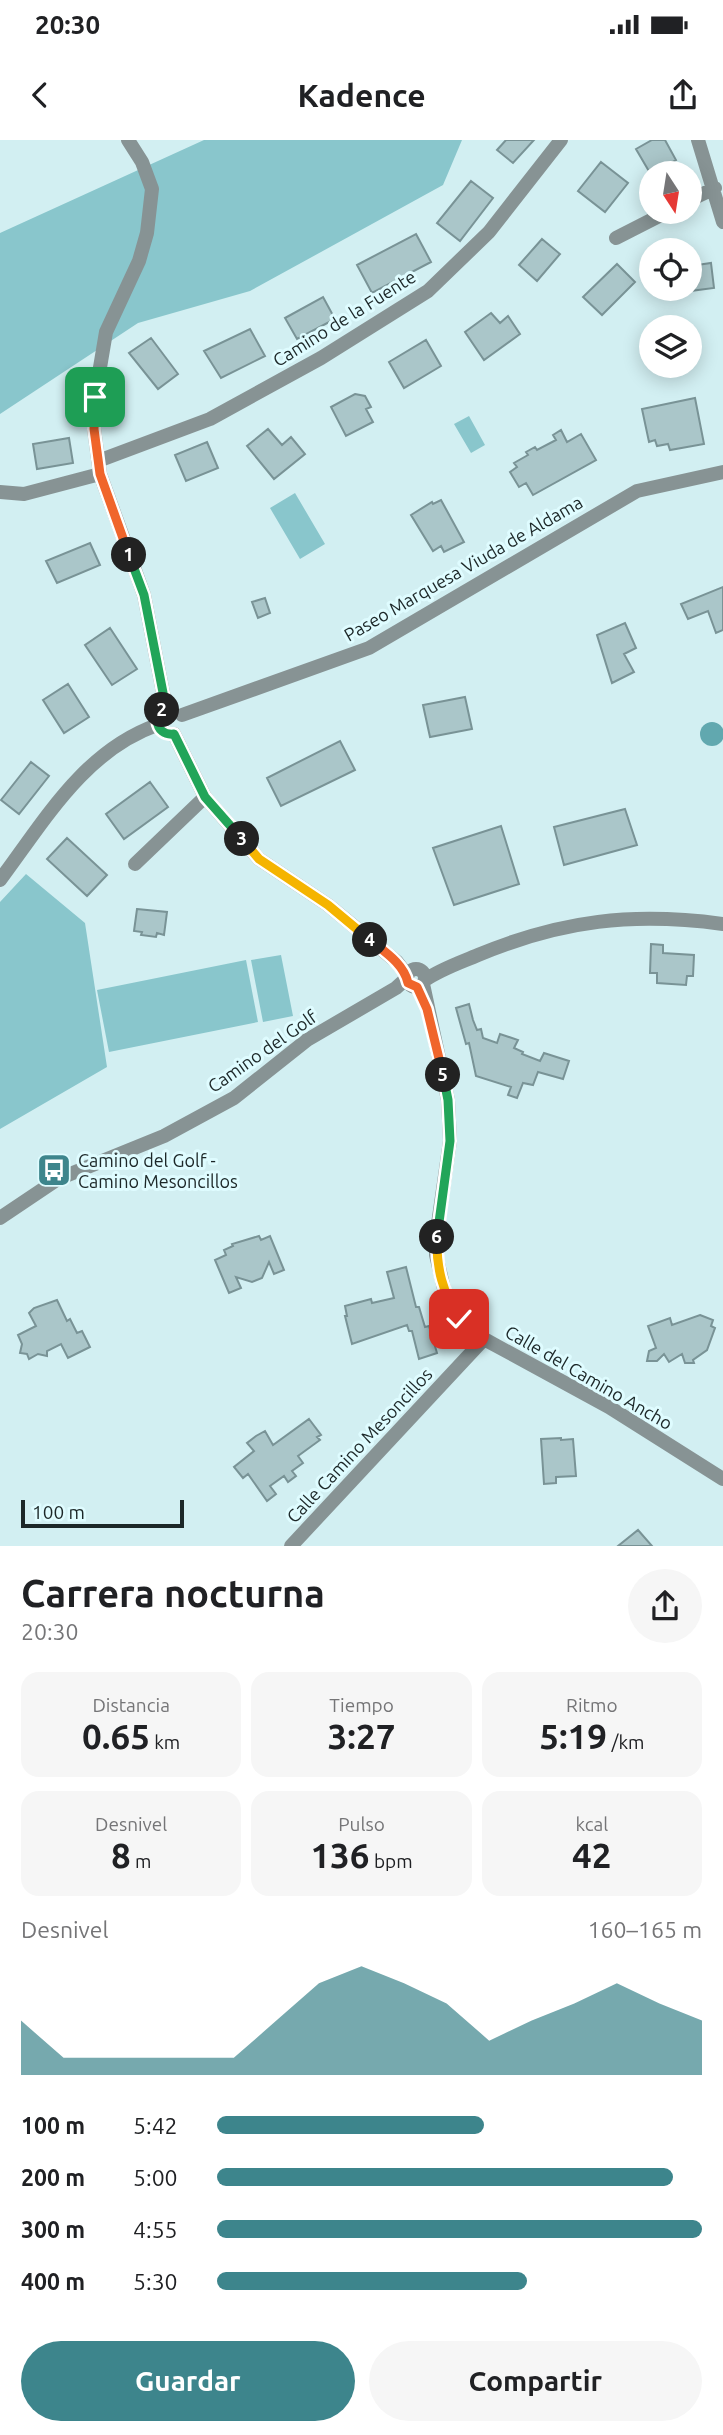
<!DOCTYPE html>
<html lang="es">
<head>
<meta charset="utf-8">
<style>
  body { margin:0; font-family:Ubuntu,sans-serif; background:#f6f6f6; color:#202124; height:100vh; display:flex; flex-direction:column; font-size:26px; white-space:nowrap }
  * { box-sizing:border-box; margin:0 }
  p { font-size:23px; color:#757577 }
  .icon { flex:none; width:38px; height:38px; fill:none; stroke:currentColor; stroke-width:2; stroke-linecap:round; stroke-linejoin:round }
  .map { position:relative; height:1406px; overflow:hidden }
  .drawer { display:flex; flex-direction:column; background:#fff; flex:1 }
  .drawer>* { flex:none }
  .needle { width:46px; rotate:168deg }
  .tools { position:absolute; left:639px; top:21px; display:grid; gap:14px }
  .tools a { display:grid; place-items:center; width:63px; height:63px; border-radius:50%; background:#fff; box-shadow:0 4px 18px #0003; font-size:35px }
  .scale { position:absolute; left:21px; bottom:18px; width:163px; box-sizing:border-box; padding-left:7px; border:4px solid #1c2728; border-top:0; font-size:19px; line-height:24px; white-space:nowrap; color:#1c2728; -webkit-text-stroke:5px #dffcff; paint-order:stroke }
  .pin { position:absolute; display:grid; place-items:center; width:60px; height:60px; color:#fff; margin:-30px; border-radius:14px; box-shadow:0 4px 10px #0006 }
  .km { position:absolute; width:35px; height:35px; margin:-18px; border-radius:50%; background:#222; color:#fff; font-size:19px; line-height:35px; text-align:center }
  .round { display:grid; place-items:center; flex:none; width:74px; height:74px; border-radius:37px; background:#f6f6f6 }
  .summary { display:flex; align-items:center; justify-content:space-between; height:119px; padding:0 21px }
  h1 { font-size:38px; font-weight:700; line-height:52px }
  .metrics { display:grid; grid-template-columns:repeat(3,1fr); gap:10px; height:119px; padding:7px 21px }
  .metrics div { display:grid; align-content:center; border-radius:18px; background:#f6f6f6; text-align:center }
  .metrics b { font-size:35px; font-weight:700 }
  .metrics small { font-size:19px; font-weight:400 }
  .metrics p { font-size:19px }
  .chart { height:196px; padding:14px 21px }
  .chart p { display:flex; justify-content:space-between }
  .chart svg { width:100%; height:126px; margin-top:7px; fill:#3d858c; opacity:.7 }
  .action { display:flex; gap:14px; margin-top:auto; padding:14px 21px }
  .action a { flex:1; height:80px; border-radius:42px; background:#3d858c; color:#fff; font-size:28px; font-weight:700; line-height:80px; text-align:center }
  .action a+a { background:#f6f6f6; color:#202124 }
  ul { padding:0 21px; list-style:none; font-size:23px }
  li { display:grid; grid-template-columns:112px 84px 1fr; align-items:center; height:52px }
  li i { height:18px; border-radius:9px; background:#3d858c }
  .status { display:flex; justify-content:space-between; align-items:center; height:49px; padding:0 35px; background:#fff; direction:ltr }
  .status svg { height:19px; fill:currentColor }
  header { display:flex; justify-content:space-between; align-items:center; height:91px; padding:0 21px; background:#fff; font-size:32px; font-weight:700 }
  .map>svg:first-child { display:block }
  .green { fill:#89c6cc }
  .water { fill:#61a8af }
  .building { fill:#aac6c9; stroke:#799396; stroke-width:2 }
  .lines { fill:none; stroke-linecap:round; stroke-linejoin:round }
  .minor { stroke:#879394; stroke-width:14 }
  .split-1-casing { stroke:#fff; stroke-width:14 }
  .split-2-casing { stroke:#fff; stroke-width:14 }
  .split-3-casing { stroke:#fff; stroke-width:14 }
  .split-4-casing { stroke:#fff; stroke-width:14 }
  .split-5-casing { stroke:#fff; stroke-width:14 }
  .split-6-casing { stroke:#fff; stroke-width:14 }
  .split-7-casing { stroke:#fff; stroke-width:14 }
  .split-1 { stroke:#f0652b; stroke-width:9 }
  .split-2 { stroke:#22a559; stroke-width:9 }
  .split-3 { stroke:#22a559; stroke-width:9 }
  .split-4 { stroke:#f5b400; stroke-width:9 }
  .split-5 { stroke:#f0652b; stroke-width:9 }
  .split-6 { stroke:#22a559; stroke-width:9 }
  .split-7 { stroke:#f5b400; stroke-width:9 }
  .labels { text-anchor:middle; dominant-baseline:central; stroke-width:6; stroke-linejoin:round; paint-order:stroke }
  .street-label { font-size:18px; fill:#1c2728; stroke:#dffcff }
  .poi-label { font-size:18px; fill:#1c2728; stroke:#dffcff; text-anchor:start }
</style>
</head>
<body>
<div class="status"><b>20:30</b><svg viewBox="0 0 49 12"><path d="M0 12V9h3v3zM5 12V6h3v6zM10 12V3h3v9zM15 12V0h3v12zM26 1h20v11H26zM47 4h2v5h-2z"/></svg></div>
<header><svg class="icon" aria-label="back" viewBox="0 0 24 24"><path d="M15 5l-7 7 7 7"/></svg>Kadence<svg class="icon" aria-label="share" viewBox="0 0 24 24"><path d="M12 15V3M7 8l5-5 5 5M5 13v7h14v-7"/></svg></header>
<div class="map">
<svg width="723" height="1406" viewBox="0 0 723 1406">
  <rect width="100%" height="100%" fill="#d2eff2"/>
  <path class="green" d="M 204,0 L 462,0 L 443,45 L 250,151 L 138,183 L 0,274 L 0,93 Z
    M 469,276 L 485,305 L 471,313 L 454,284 Z
    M 295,353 L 325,404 L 300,419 L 270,368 Z
    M 26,734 L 85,783 L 107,927 L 0,989 L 0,762 Z
    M 281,815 L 293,876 L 263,882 L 251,820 Z
    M 246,820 L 258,882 L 109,912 L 97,850 Z"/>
  <path class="water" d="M700 594a12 12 0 1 1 24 0a12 12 0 1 1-24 0Z"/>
  <path class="building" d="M 506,0 L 534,0 L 513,23 L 497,10 Z
    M 652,0 L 665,0 L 676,20 L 662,28 L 664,33 L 650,33 L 636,9 Z
    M 601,22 L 628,43 L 605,72 L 578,51 Z
    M 471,41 L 493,58 L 460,101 L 437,83 Z
    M 416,94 L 431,122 L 372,153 L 357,125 Z
    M 542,99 L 560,114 L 537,141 L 519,125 Z
    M 711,123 L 714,148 L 690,151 L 690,126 Z
    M 617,124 L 635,142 L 602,175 L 583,157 Z
    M 323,157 L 335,179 L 297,199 L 285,178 Z
    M 491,173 L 500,183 L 508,176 L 520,194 L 484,220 L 465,192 Z
    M 250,189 L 265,216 L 221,238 L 204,211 Z
    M 151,198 L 178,234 L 158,249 L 129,213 Z
    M 426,200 L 441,226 L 404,248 L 389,222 Z
    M 355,254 L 365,256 L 371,267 L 366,269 L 373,282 L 346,296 L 331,267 Z
    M 695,258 L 704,304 L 670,310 L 668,304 L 657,306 L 655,300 L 649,302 L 642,269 Z
    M 268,289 L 282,305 L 291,297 L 305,314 L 274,339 L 247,306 Z
    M 561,290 L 567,302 L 581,294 L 596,320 L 533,355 L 526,343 L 519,347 L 510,332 L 517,327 L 514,323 L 528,315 L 526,312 L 535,307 L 537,310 L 556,300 L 553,295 Z
    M 69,298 L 73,323 L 37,329 L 33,304 Z
    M 207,302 L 218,328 L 186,341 L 175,315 Z
    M 441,360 L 464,402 L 444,412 L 441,406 L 433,411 L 411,375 L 432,362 L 433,364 Z
    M 90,403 L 100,425 L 57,443 L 46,421 Z
    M 723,447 L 723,490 L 716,493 L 708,471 L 688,479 L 681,464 Z
    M 265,458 L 270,473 L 258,478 L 252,462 Z
    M 625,483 L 636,508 L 624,514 L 634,532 L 612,543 L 597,495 Z
    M 110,488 L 137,529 L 112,545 L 85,505 Z
    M 68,544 L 89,577 L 64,593 L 43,560 Z
    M 465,557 L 472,589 L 430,597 L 423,565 Z
    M 340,601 L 355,630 L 281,666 L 267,638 Z
    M 31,622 L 49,636 L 19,674 L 1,660 Z
    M 150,642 L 168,667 L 124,699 L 106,674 Z
    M 625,669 L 637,705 L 564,725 L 554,687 Z
    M 501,686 L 519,744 L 454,765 L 433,708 Z
    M 67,698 L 107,735 L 87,756 L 47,719 Z
    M 137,769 L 167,772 L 164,795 L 157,793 L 156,797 L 141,795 L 142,792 L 134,791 Z
    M 651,804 L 663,805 L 663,813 L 694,815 L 693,836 L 687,836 L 686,845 L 657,843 L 657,833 L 650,833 Z
    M 469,864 L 473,880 L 477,890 L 481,889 L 483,898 L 497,903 L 500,894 L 518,900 L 514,908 L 523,912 L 522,914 L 540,921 L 544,913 L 569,921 L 563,939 L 538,932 L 533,945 L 523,943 L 517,958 L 508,955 L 511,947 L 476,936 L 469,903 L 466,904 L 456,868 Z
    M 259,1096 L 261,1100 L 270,1096 L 284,1130 L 274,1134 L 269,1122 L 262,1138 L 252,1142 L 236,1137 L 241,1148 L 229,1153 L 215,1120 L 226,1115 L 224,1110 L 233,1106 L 232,1104 Z
    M 406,1127 L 416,1167 L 419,1167 L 425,1187 L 429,1186 L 437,1213 L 419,1219 L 412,1191 L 409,1191 L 407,1185 L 352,1204 L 345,1176 L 347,1176 L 345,1166 L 371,1159 L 372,1163 L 394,1158 L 387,1132 Z
    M 57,1160 L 67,1181 L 70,1179 L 77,1193 L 82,1191 L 90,1207 L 68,1218 L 61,1204 L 47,1211 L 47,1216 L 38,1214 L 29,1219 L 27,1214 L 20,1213 L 22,1204 L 18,1195 L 36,1186 L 29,1173 L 34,1168 Z
    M 700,1175 L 713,1180 L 711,1186 L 715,1188 L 707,1210 L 693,1220 L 694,1223 L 685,1223 L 682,1214 L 669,1222 L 664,1214 L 657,1221 L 647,1221 L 649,1211 L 656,1208 L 648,1186 L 670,1178 L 672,1185 Z
    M 309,1279 L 321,1295 L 317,1297 L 320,1300 L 298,1316 L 303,1323 L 292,1331 L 296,1336 L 288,1342 L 284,1336 L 270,1346 L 276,1354 L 267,1361 L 248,1334 L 243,1338 L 234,1327 L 254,1311 L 247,1303 L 256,1296 L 265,1291 L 273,1305 Z
    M 561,1298 L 561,1300 L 573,1299 L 576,1336 L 556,1337 L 556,1343 L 544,1344 L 541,1299 Z
    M 638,1390 L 652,1406 L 618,1406 Z"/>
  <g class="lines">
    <path class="minor" d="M 128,0 L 142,22 L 152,49 L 147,93 L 139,121 L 106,192 L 95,257 L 94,289 L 100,334 L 144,455 L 166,568
      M 698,0 L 723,82
      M 690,60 L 715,48
      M 616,98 L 667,72
      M 98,321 L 210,279 L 321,218 L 428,151 L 489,92 L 561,0
      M 0,352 L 24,354 L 100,334
      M 182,575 L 369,508 L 637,351 L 723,332
      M 174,594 L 205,657 L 259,719 L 328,765 L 397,822 L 407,835
      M 135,724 L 205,657
      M 0,740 C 45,680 84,611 157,585
      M407 838a9 9 0 1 1 18 0a9 9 0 1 1-18 0Z
      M 425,840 C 441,829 459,823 478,815 C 562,780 633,772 723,784
      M 423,844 L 448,960 L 450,1001 L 437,1091 L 436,1115 L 446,1157 L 459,1179 L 484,1199 L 609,1267 L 723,1339
      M 0,1078 L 58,1039 L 164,996 L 234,958 L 307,900 L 396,848 L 407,838
      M 291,1406 L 484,1199"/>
  </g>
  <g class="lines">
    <g class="split-1-casing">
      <path id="split-1" d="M 95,257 L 94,289 L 100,334 L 129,415"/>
    </g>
    <g class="split-2-casing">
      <path id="split-2" d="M 129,415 L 144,455 L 166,568 L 162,570"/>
    </g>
    <g class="split-3-casing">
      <path id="split-3" d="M 162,570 L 157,580 C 158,590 164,595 174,594 L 205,657 L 242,699"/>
    </g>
    <g class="split-4-casing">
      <path id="split-4" d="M 242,699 L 259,719 L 328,765 L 370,800"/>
    </g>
    <g class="split-5-casing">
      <path id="split-5" d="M 370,800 C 385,812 404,824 408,843 L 417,847 L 427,869 L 443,935"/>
    </g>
    <g class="split-6-casing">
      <path id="split-6" d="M 437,1097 L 450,1001 L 448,960 L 443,935"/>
    </g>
    <g class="split-7-casing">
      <path id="split-7" d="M 437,1097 C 436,1129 443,1152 459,1179"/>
    </g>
    <use href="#split-1" class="split-1"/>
    <use href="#split-2" class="split-2"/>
    <use href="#split-3" class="split-3"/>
    <use href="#split-4" class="split-4"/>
    <use href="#split-5" class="split-5"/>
    <use href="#split-6" class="split-6"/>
    <use href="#split-7" class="split-7"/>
  </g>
  <defs>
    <g id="bus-square" transform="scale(1.75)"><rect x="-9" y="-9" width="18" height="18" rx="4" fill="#3d858c" stroke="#dffcff"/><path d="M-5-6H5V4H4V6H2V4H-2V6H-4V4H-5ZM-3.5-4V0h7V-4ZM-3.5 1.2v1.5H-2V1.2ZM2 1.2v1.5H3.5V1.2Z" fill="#fff"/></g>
  </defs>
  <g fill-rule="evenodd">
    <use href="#bus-square" x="54" y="1030"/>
  </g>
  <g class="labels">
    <g class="street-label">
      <text transform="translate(344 178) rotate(-32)">Camino de la Fuente</text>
      <text transform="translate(463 428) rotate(-30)">Paseo Marquesa Viuda de Aldama</text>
      <text transform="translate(262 911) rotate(-35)">Camino del Golf</text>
      <text transform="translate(589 1237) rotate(30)">Calle del Camino Ancho</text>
      <text transform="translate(359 1305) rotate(-47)">Calle Camino Mesoncillos</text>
    </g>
    <g class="poi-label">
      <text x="78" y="1020">Camino del Golf -<tspan x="78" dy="21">Camino Mesoncillos</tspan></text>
    </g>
  </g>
</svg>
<div class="tools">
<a><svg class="needle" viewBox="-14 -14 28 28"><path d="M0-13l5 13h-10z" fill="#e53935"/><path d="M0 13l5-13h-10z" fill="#757577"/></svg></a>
<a><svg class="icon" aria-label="locate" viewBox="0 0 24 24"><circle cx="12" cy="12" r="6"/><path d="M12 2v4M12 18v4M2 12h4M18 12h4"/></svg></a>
<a><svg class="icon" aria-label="layers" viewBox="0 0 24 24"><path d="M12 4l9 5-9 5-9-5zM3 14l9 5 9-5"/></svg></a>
</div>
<div class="scale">100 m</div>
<div class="pin" style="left:95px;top:257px;background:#1e9e55"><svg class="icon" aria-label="arrive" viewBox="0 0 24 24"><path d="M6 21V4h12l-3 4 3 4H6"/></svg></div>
<div class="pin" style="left:459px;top:1179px;background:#d93025"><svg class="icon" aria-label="check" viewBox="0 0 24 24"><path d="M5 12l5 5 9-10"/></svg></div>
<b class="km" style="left:129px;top:415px">1</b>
<b class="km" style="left:162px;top:570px">2</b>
<b class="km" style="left:242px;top:699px">3</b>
<b class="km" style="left:370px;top:800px">4</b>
<b class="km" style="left:443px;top:935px">5</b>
<b class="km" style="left:437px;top:1097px">6</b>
</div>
<section class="drawer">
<div class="summary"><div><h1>Carrera nocturna</h1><p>20:30</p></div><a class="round"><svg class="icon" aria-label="share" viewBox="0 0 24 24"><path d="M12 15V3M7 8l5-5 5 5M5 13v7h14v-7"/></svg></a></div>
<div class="metrics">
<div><p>Distancia</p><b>0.65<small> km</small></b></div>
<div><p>Tiempo</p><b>3:27</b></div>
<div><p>Ritmo</p><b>5:19<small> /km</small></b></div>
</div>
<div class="metrics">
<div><p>Desnivel</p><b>8<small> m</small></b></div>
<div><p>Pulso</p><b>136<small> bpm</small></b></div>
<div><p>kcal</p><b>42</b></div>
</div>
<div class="chart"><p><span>Desnivel</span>160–165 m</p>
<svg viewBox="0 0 160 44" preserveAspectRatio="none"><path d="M0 44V25L10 38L20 38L30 38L40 38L50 38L60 25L70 12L80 6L90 12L100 19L110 32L120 25L130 19L140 12L150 19L160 25V44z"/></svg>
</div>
<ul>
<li><b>100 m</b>5:42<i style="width:55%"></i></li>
<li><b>200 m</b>5:00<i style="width:94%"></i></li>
<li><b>300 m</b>4:55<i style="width:100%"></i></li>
<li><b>400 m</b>5:30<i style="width:64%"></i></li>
</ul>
<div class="action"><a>Guardar</a><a>Compartir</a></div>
</section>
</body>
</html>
